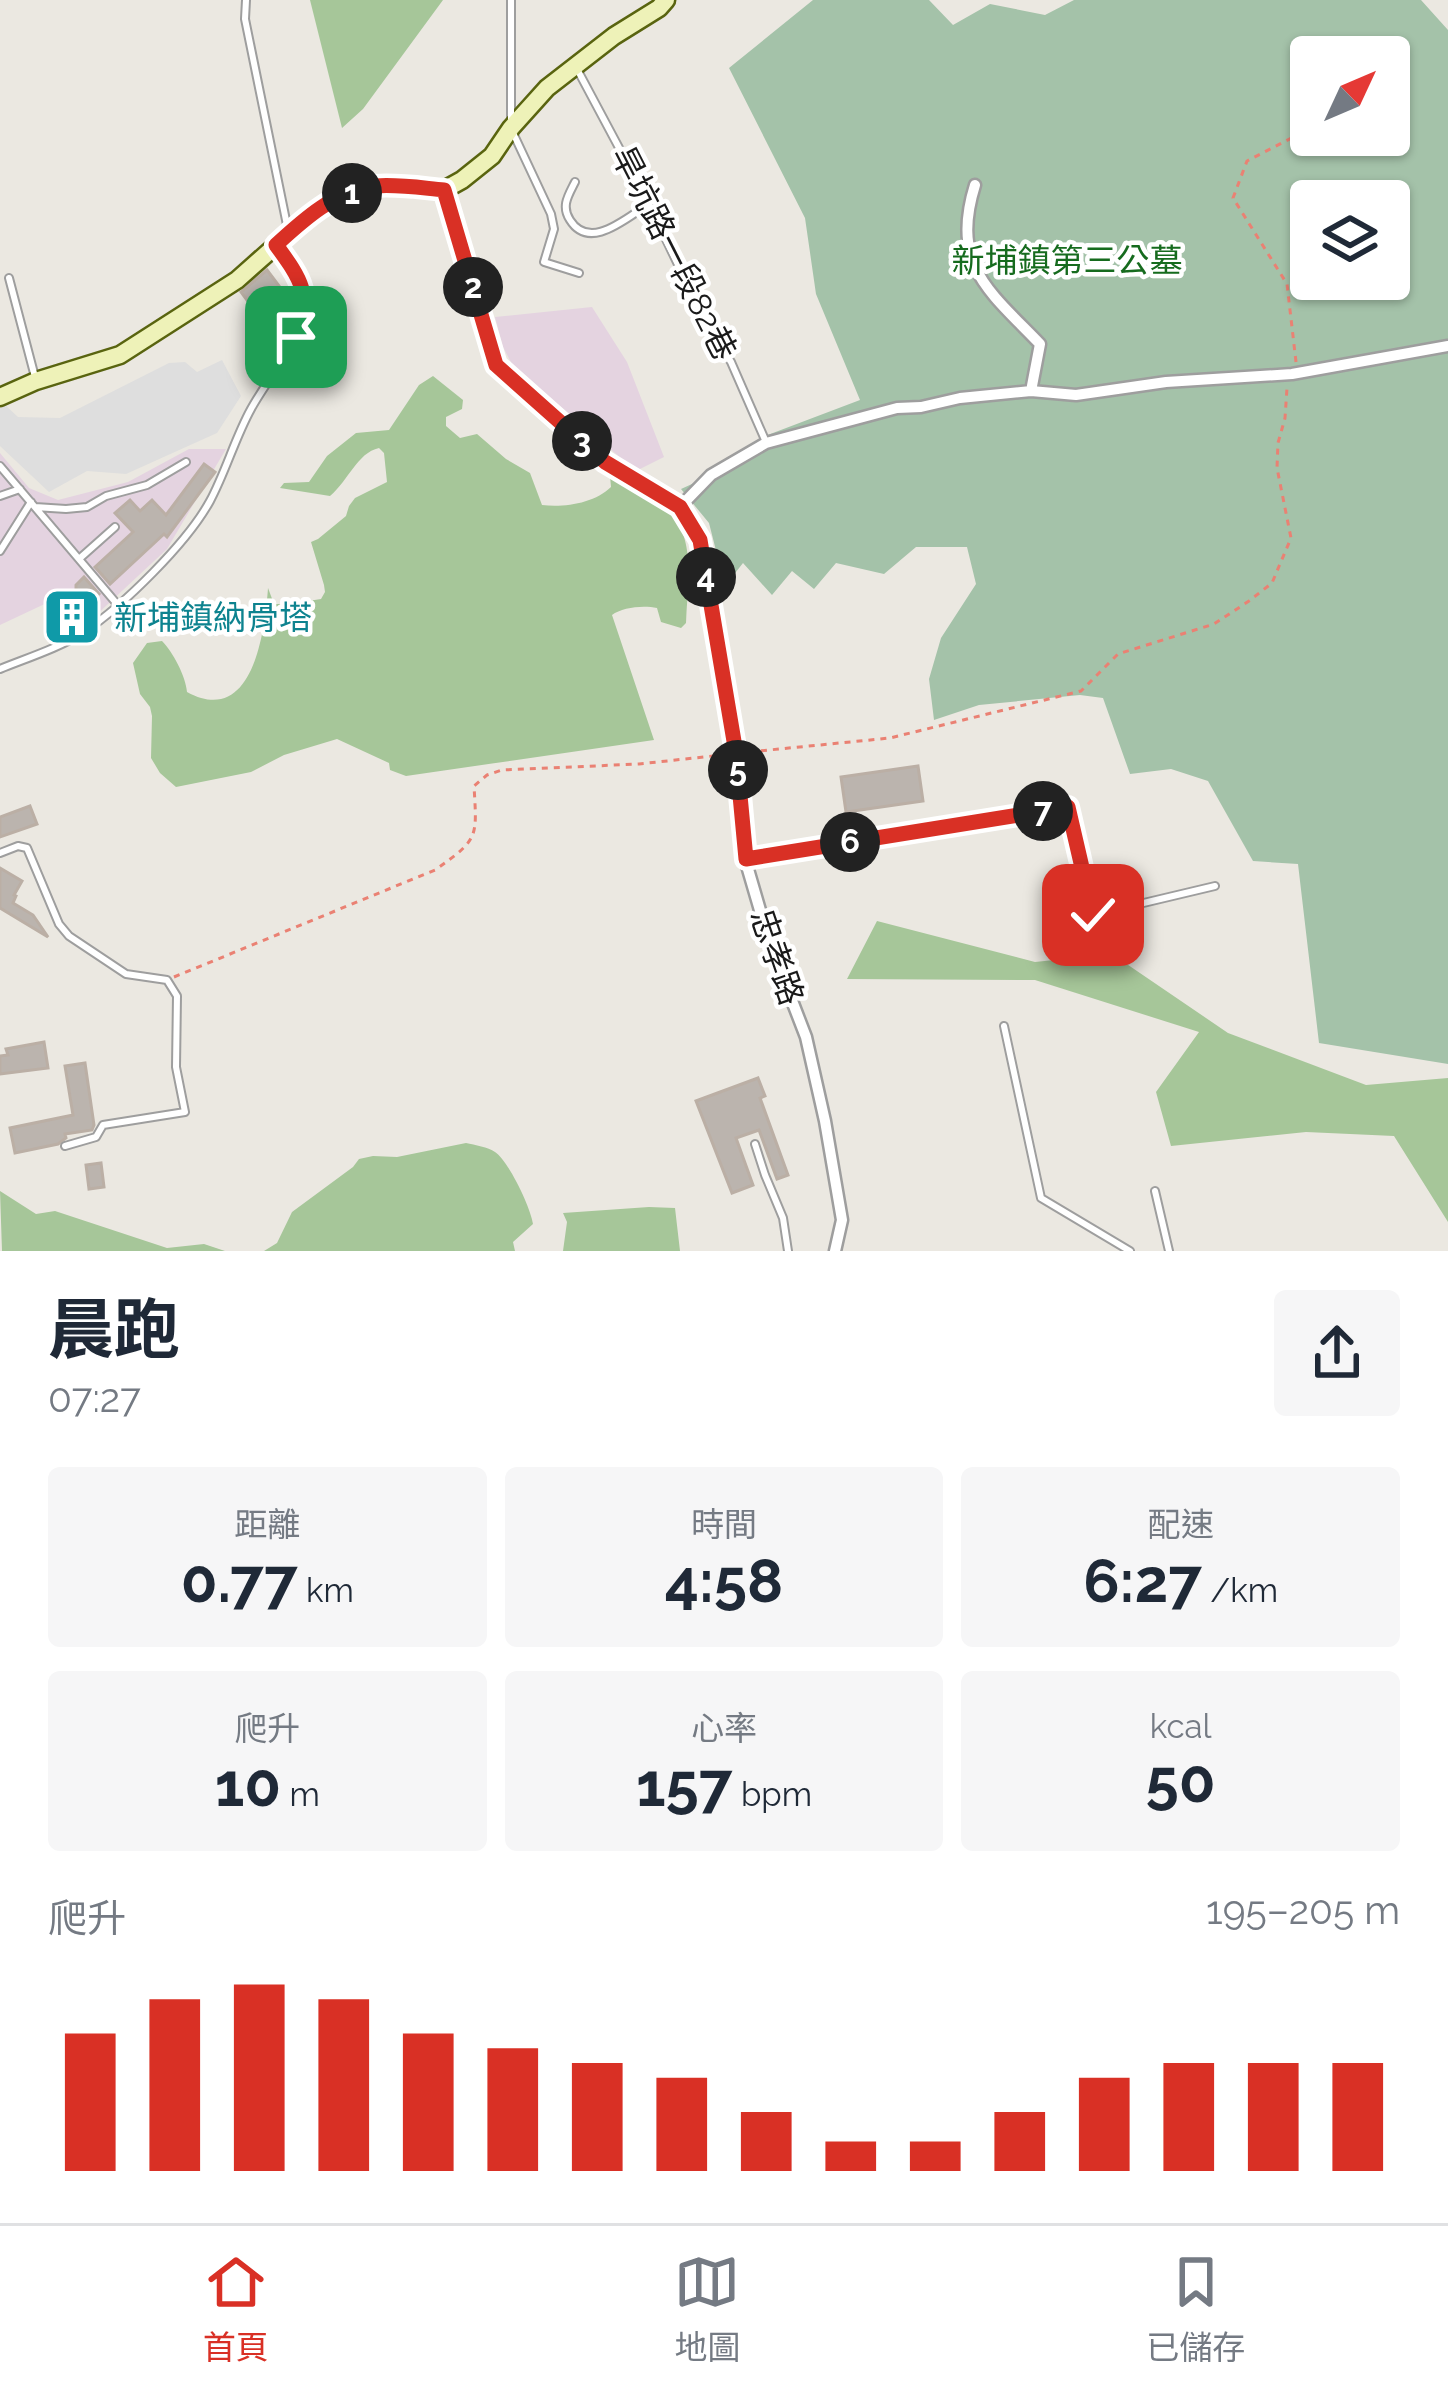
<!DOCTYPE html>
<html lang="zh-TW">
<head>
<meta charset="utf-8">
<style>
  body { margin:0; font-family:Raleway,"Noto Sans TC",sans-serif; background:#f6f6f7; color:#1f2937; height:100vh; display:flex; flex-direction:column; font-size:45px; white-space:nowrap }
  * { box-sizing:border-box; margin:0 }
  p { font-size:39px; color:#747a83 }
  .icon { flex:none; width:66px; height:66px; fill:none; stroke:currentColor; stroke-width:2; stroke-linecap:round; stroke-linejoin:round }
  .map { position:relative; height:1251px; overflow:hidden }
  .sheet { display:flex; flex-direction:column; background:#fff; flex:1 }
  .sheet>* { flex:none }
  .needle { width:78px; rotate:46deg }
  .controls { position:absolute; left:1290px; top:36px; display:grid; gap:24px }
  .controls a { display:grid; place-items:center; width:120px; height:120px; border-radius:12px; background:#fff; box-shadow:0 3px 9px #0004; font-size:60px }
  .pin { position:absolute; display:grid; place-items:center; width:102px; height:102px; color:#fff; margin:-51px; border-radius:24px; box-shadow:0 6px 18px #0006 }
  .km { position:absolute; width:60px; height:60px; margin:-30px; border-radius:50%; background:#222; color:#fff; font-size:33px; line-height:60px; text-align:center }
  .round { display:grid; place-items:center; flex:none; width:126px; height:126px; border-radius:12px; background:#f6f6f7 }
  .summary { display:flex; align-items:center; justify-content:space-between; height:204px; padding:0 48px }
  h1 { font-size:66px; font-weight:700; line-height:90px }
  .figures { display:grid; grid-template-columns:repeat(3,1fr); gap:18px; height:204px; padding:12px 48px }
  .figures div { display:grid; align-content:center; border-radius:12px; background:#f6f6f7; text-align:center }
  .figures b { font-size:60px; font-weight:700 }
  .figures small { font-size:33px; font-weight:400 }
  .figures p { font-size:33px }
  .chart { height:336px; padding:24px 48px }
  .chart p { display:flex; justify-content:space-between }
  .chart svg { width:100%; height:216px; margin-top:12px; stroke:#d93025; stroke-width:6 }
  .tab-bar { display:flex; justify-content:space-around; align-items:center; height:168px; border-top:3px solid #e0e1e3; background:#fff; font-size:33px; color:#747a83 }
  .tab-bar a { display:grid; justify-items:center; gap:6px }
  .tab-bar .active { color:#d93025 }
  .map>svg:first-child { display:block }
  .industrial { fill:#e4d3e0 }
  .forest { fill:#a6c699 }
  .cemetery { fill:#a4c2a9; fill-rule:evenodd }
  .parking { fill:#dedede }
  .building { fill:#bbb4ae; stroke:#bbafa5; stroke-width:3 }
  .lines { fill:none; stroke-linecap:round; stroke-linejoin:round }
  .lane-casing { stroke:#9e9e9e; stroke-width:10 }
  .street-casing { stroke:#9e9e9e; stroke-width:15 }
  .secondary-casing { stroke:#59640f; stroke-width:21 }
  .path { stroke:#ea8173; stroke-width:3; stroke-dasharray:6 6; stroke-linecap:butt }
  .lane { stroke:#fff; stroke-width:6 }
  .street { stroke:#fff; stroke-width:10 }
  .secondary { stroke:#eef2b8; stroke-width:16 }
  .route-casing { stroke:#fff; stroke-width:24 }
  .route { stroke:#d93025; stroke-width:15 }
  .labels { text-anchor:middle; dominant-baseline:central; stroke-width:9; stroke-linejoin:round; paint-order:stroke }
  .street-label { font-size:33px; fill:#1a1a1a; stroke:#fff }
  .park-label { font-size:33px; fill:#166b1e; stroke:#fff }
  .culture-label { font-size:33px; fill:#0d838f; stroke:#fff; text-anchor:start }
</style>
</head>
<body>
<div class="map">
<svg width="1448" height="1251" viewBox="0 0 1448 1251">
  <rect width="100%" height="100%" fill="#ebe8e1"/>
  <path class="industrial" d="M 592,307 L 627,362 L 664,457 L 636,471 L 513,366 L 503,347 L 495,317 Z
    M 189,449 L 226,449 L 167,549 L 93,618 L 68,593 L 0,625 L 0,453 L 29,488 L 58,500 L 128,482 Z"/>
  <path class="forest" d="M 310,0 L 443,0 L 363,109 L 342,128 Z
    M 433,376 L 463,400 L 462,409 L 446,417 L 446,426 L 460,438 L 477,434 L 506,459 L 530,473 L 542,505 C 564,508 595,503 611,487 L 610,476 C 628,486 655,496 669,511 C 697,540 687,586 686,623 L 681,628 L 661,622 L 657,608 C 644,605 622,607 612,615 L 654,740 L 406,776 L 390,770 L 389,763 L 337,739 L 284,755 L 251,772 L 176,787 L 160,773 L 151,758 L 152,716 L 150,707 L 140,694 L 133,663 L 147,643 L 162,641 C 173,652 186,677 187,692 C 253,728 265,631 268,588 L 274,604 L 289,604 L 321,599 L 325,592 L 324,585 L 311,542 L 318,539 L 346,516 L 349,506 L 355,498 L 387,482 L 384,453 L 379,448 C 357,453 349,480 330,496 L 280,488 L 284,483 L 309,482 L 327,456 L 356,433 L 389,430 L 419,385 Z
    M 877,921 L 1035,962 L 1112,954 L 1228,1033 L 1366,1085 L 1448,1078 L 1448,1222 L 1394,1136 L 1306,1132 L 1171,1146 L 1156,1092 L 1199,1032 L 1035,980 L 847,979 Z
    M 466,1143 C 475,1145 488,1147 495,1152 C 508,1160 531,1208 533,1224 L 513,1242 L 515,1251 L 264,1251 L 277,1243 L 292,1212 L 353,1167 L 359,1159 L 373,1156 L 397,1157 Z
    M 0,1191 L 36,1214 L 55,1211 L 167,1248 L 204,1244 L 225,1251 L 2,1251 Z
    M 649,1207 L 675,1208 L 680,1251 L 563,1251 L 567,1222 L 563,1213 Z"/>
  <path class="cemetery" d="M 813,0 L 929,0 L 953,25 L 990,4 L 1045,15 L 1074,0 L 1421,0 L 1448,30 L 1448,1064 L 1319,1043 L 1298,864 L 1253,861 L 1208,781 L 1171,769 L 1130,774 L 1103,698 L 1080,695 L 979,705 L 934,720 L 929,679 L 941,638 L 976,584 L 967,547 L 916,547 L 884,574 L 836,563 L 814,589 L 792,571 L 772,595 L 743,563 L 725,586 L 709,523 L 681,489 L 703,479 L 765,436 L 860,400 L 816,294 L 805,218 L 729,68 ZM 1311,57 L 1389,57 L 1389,135 L 1311,135 ZM 1311,201 L 1389,201 L 1389,279 L 1311,279 Z"/>
  <path class="parking" d="M 222,360 L 241,396 L 217,433 L 126,474 L 87,471 L 49,492 L 0,446 L 0,408 L 5,405 L 18,417 L 60,418 L 169,363 L 185,362 L 197,372 Z"/>
  <path class="building" d="M 267,270 L 288,298 L 260,318 L 241,292 Z
    M 204,464 L 215,472 L 167,537 L 164,534 L 110,584 L 95,567 L 133,532 L 115,513 L 130,500 L 140,511 L 152,500 L 166,515 Z
    M 84,577 L 99,594 L 89,603 L 76,589 L 76,585 Z
    M 918,766 L 923,801 L 846,812 L 841,777 Z
    M 30,806 L 37,824 L 0,837 L 0,817 Z
    M 0,868 L 22,881 L 14,895 L 16,896 L 13,903 L 33,915 L 48,937 L 0,908 Z
    M 44,1042 L 48,1068 L 0,1074 L 0,1056 L 8,1055 L 6,1049 Z
    M 85,1063 L 94,1125 L 92,1130 L 65,1134 L 66,1138 L 58,1144 L 15,1153 L 10,1128 L 73,1115 L 65,1066 Z
    M 758,1078 L 765,1096 L 760,1098 L 788,1175 L 777,1179 L 759,1130 L 736,1138 L 753,1185 L 732,1193 L 696,1101 Z
    M 101,1163 L 104,1187 L 89,1189 L 86,1165 Z"/>
  <g class="lines">
    <g class="lane-casing">
      <path id="lane" d="M 246,0 L 245,19 L 288,230
        M 511,0 L 511,122
        M 577,69 L 649,204 L 708,327 L 731,362 L 766,442
        M 514,135 L 551,214 L 554,229 L 544,262 L 579,273
        M 575,182 C 568,196 561,206 570,220 C 590,252 627,217 649,204
        M 9,278 L 35,377
        M 0,466 L 117,604
        M 0,496 L 20,489
        M 35,507 L 66,509 L 87,507 L 106,496 L 147,485 L 186,462
        M 0,551 L 31,502
        M 79,559 L 115,527
        M 0,669 C 27,658 59,648 84,632 C 124,605 187,543 210,501 C 226,471 235,438 251,409 C 267,379 310,329 305,295 C 302,277 289,262 278,248
        M 0,853 L 18,846 L 27,848 L 59,924 L 69,936 L 126,974 L 167,980 L 177,996 L 176,1067 L 185,1112 L 103,1125 L 96,1137 L 65,1146
        M 745,859 L 1068,807 L 1093,915 L 1215,886
        M 1004,1026 L 1041,1198 L 1130,1251
        M 755,1144 L 765,1175 L 783,1218 L 788,1251
        M 1155,1191 L 1169,1251"/>
    </g>
    <g class="street-casing">
      <path id="street" d="M 975,185 C 950,265 989,291 1040,344 L 1031,391
        M 444,190 L 497,365 L 605,462 L 680,507 L 700,540 L 736,753 L 745,859 L 769,941 L 806,1037 L 825,1121 L 842,1220 L 835,1251
        M 680,507 L 711,475 L 766,443 L 897,408 L 921,407 L 960,398 L 1031,391 L 1076,395 L 1166,382 L 1292,374 L 1448,346"/>
    </g>
    <g class="secondary-casing">
      <path id="secondary" d="M 0,397 L 36,381 L 120,355 L 237,280 L 299,225 L 328,203 L 361,188 L 380,185 L 444,190 L 462,180 L 492,156 L 511,128 L 547,88 L 614,36 L 659,8 L 666,0"/>
    </g>
    <path class="path" d="M 1296,362 L 1287,284 L 1233,198 L 1247,161 L 1311,128
      M 749,752 L 890,738 L 1081,691 L 1118,654 L 1214,624 L 1249,601 L 1272,583 L 1291,538 L 1277,468 L 1278,443 L 1285,418 L 1287,388
      M 174,977 L 435,870 C 479,839 477,838 474,786 L 487,775 L 502,770 L 639,764 L 722,755"/>
    <use href="#lane" class="lane"/>
    <use href="#street" class="street"/>
    <use href="#secondary" class="secondary"/>
  </g>
  <g class="lines">
    <g class="route-casing">
      <path id="route" d="M 296,337 C 313,296 301,279 276,245 C 303,220 336,190 375,186 C 398,184 422,188 444,190 L 496,365 L 605,462 L 680,507 L 700,540 L 736,753 L 746,859 L 1068,807 L 1093,915"/>
    </g>
    <use href="#route" class="route"/>
  </g>
  <defs>
    <g id="building-square" transform="scale(3)"><rect x="-9" y="-9" width="18" height="18" rx="4" fill="#0f9aa8" stroke="#fff"/><path d="M-4-6H4V6H1V3H-1V6H-4ZM-2.5-4.3h1.7v1.8h-1.7ZM.8-4.3h1.7v1.8H.8ZM-2.5-1h1.7V.8h-1.7ZM.8-1h1.7V.8H.8Z" fill="#fff"/></g>
  </defs>
  <g fill-rule="evenodd">
    <use href="#building-square" x="72" y="617"/>
  </g>
  <g class="labels">
    <g class="street-label">
      <text transform="translate(674 253) rotate(63)">旱坑路一段82巷</text>
      <text transform="translate(777 957) rotate(71)">忠孝路</text>
    </g>
    <g class="park-label">
      <text x="1067" y="260">新埔鎮第三公墓</text>
    </g>
    <g class="culture-label">
      <text x="114" y="617">新埔鎮納骨塔</text>
    </g>
  </g>
</svg>
<div class="controls">
<a><svg class="needle" viewBox="-14 -14 28 28"><path d="M0-13l5 13h-10z" fill="#e53935"/><path d="M0 13l5-13h-10z" fill="#747a83"/></svg></a>
<a><svg class="icon" aria-label="layers" viewBox="0 0 24 24"><path d="M12 4l9 5-9 5-9-5zM3 14l9 5 9-5"/></svg></a>
</div>
<div class="pin" style="left:296px;top:337px;background:#1e9e55"><svg class="icon" aria-label="arrive" viewBox="0 0 24 24"><path d="M6 21V4h12l-3 4 3 4H6"/></svg></div>
<div class="pin" style="left:1093px;top:915px;background:#d93025"><svg class="icon" aria-label="check" viewBox="0 0 24 24"><path d="M5 12l5 5 9-10"/></svg></div>
<b class="km" style="left:352px;top:193px">1</b>
<b class="km" style="left:473px;top:287px">2</b>
<b class="km" style="left:582px;top:441px">3</b>
<b class="km" style="left:706px;top:577px">4</b>
<b class="km" style="left:738px;top:770px">5</b>
<b class="km" style="left:850px;top:842px">6</b>
<b class="km" style="left:1043px;top:811px">7</b>
</div>
<section class="sheet">
<div class="summary"><div><h1>晨跑</h1><p>07:27</p></div><a class="round"><svg class="icon" aria-label="share" viewBox="0 0 24 24"><path d="M12 15V3M7 8l5-5 5 5M5 13v7h14v-7"/></svg></a></div>
<div class="figures">
<div><p>距離</p><b>0.77<small> km</small></b></div>
<div><p>時間</p><b>4:58</b></div>
<div><p>配速</p><b>6:27<small> /km</small></b></div>
</div>
<div class="figures">
<div><p>爬升</p><b>10<small> m</small></b></div>
<div><p>心率</p><b>157<small> bpm</small></b></div>
<div><p>kcal</p><b>50</b></div>
</div>
<div class="chart"><p><span>爬升</span>195–205 m</p>
<svg viewBox="0 0 160 44" preserveAspectRatio="none"><path d="M5 44V16M15 44V9M25 44V6M35 44V9M45 44V16M55 44V19M65 44V22M75 44V25M85 44V32M95 44V38M105 44V38M115 44V32M125 44V25M135 44V22M145 44V22M155 44V22"/></svg>
</div>
</section>
<nav class="tab-bar">
<a class="active"><svg class="icon" aria-label="home" viewBox="0 0 24 24"><path d="M3 11l9-7 9 7M6 9v11h12V9"/></svg>首頁</a>
<a><svg class="icon" aria-label="map" viewBox="0 0 24 24"><path d="M3 6l6-2 6 2 6-2v14l-6 2-6-2-6 2zM9 4v14M15 6v14"/></svg>地圖</a>
<a><svg class="icon" aria-label="saved" viewBox="0 0 24 24"><path d="M7 4h10v16l-5-4-5 4z"/></svg>已儲存</a>
</nav>
</body>
</html>
